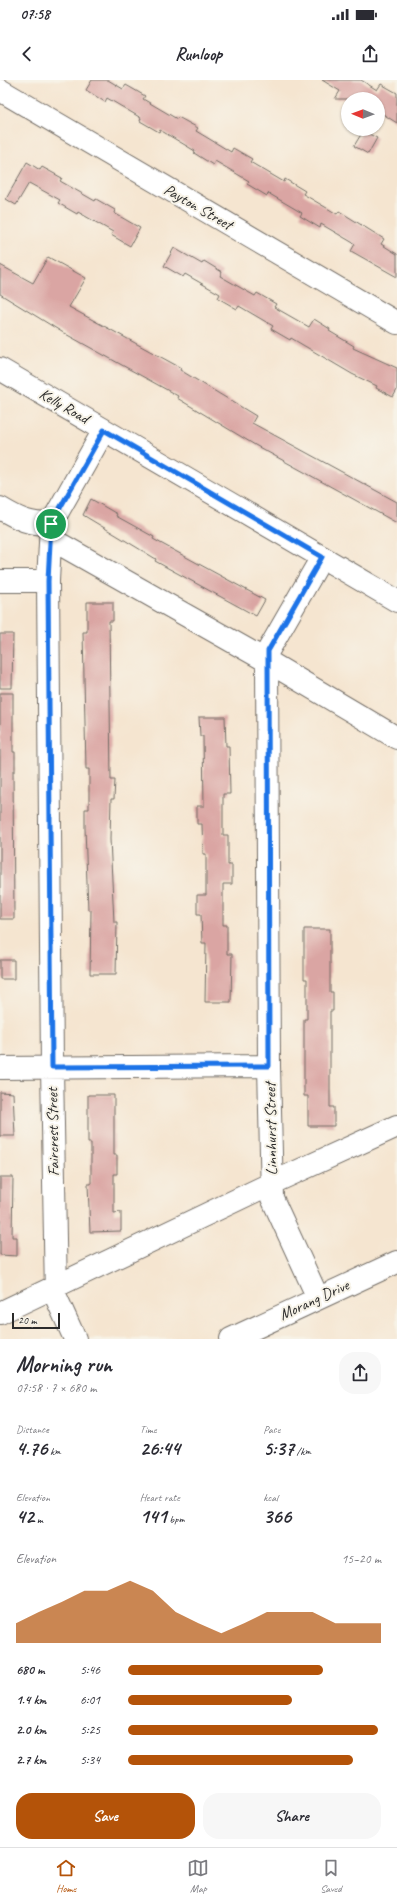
<!DOCTYPE html>
<html lang="en">
<head>
<meta charset="utf-8">
<style>
  body { margin:0; font-family:Caveat,sans-serif; background:#f7f7f7; color:#2b2b33; height:100vh; display:flex; flex-direction:column; font-size:15px; white-space:nowrap }
  * { box-sizing:border-box; margin:0 }
  p { font-size:13px; color:#7c7c81 }
  .icon { flex:none; width:22px; height:22px; fill:none; stroke:currentColor; stroke-width:2; stroke-linecap:round; stroke-linejoin:round }
  .map { position:relative; height:1259px; overflow:hidden }
  .side { display:flex; flex-direction:column; background:#fff; flex:1 }
  .side>* { flex:none }
  .needle { width:26px; rotate:271deg }
  .tools { position:absolute; left:341px; top:12px; display:grid; gap:8px }
  .tools a { display:grid; place-items:center; width:44px; height:44px; border-radius:50%; background:#fff; box-shadow:0 1px 3px #0004; font-size:20px }
  .scale { position:absolute; left:12px; bottom:10px; width:48px; box-sizing:border-box; padding-left:4px; border:2px solid #2b2b2b; border-top:0; font-size:11px; line-height:14px; white-space:nowrap; color:#2b2b2b; -webkit-text-stroke:3px #f7f3e8; paint-order:stroke }
  .pin { position:absolute; display:grid; place-items:center; width:34px; height:34px; color:#fff; margin:-17px; border:2px solid #fff; border-radius:50%; box-shadow:0 1px 4px #0007 }
  .round { display:grid; place-items:center; flex:none; width:42px; height:42px; border-radius:16px; background:#f7f7f7 }
  .head { display:flex; align-items:center; justify-content:space-between; height:68px; padding:0 16px }
  h1 { font-size:22px; font-weight:600; line-height:30px }
  .stats { display:grid; grid-template-columns:repeat(3,1fr); gap:6px; height:68px; padding:4px 16px }
  .stats div { display:grid; align-content:center }
  .stats b { font-size:20px; font-weight:600 }
  .stats small { font-size:11px; font-weight:400 }
  .stats p { font-size:11px }
  .chart { height:112px; padding:8px 16px }
  .chart p { display:flex; justify-content:space-between }
  .chart svg { width:100%; height:72px; margin-top:4px; fill:#b45309; opacity:.7 }
  .button { display:flex; gap:8px; margin-top:auto; padding:8px 16px }
  .button a { flex:1; height:46px; border-radius:16px; background:#b45309; color:#fff; font-size:16px; font-weight:600; line-height:46px; text-align:center }
  .button a+a { background:#f7f7f7; color:#2b2b33 }
  ul { padding:0 16px; list-style:none; font-size:13px }
  li { display:grid; grid-template-columns:64px 48px 1fr; align-items:center; height:30px }
  li i { height:10px; border-radius:5px; background:#b45309 }
  .status { display:flex; justify-content:space-between; align-items:center; height:28px; padding:0 20px; background:#fff; direction:ltr }
  .status svg { height:11px; fill:currentColor }
  header { display:flex; justify-content:space-between; align-items:center; height:52px; padding:0 16px; background:#fff; font-size:18px; font-weight:600 }
  .tab-bar { display:flex; justify-content:space-around; align-items:center; height:56px; border-top:1px solid #e1e1e2; background:#fff; font-size:11px; color:#7c7c81 }
  .tab-bar a { display:grid; justify-items:center; gap:2px }
  .tab-bar .current { color:#b45309 }
  .map>svg:first-child { display:block }
  .building { fill:#daa5a3 }
  .lines { fill:none; stroke-linecap:round; stroke-linejoin:round }
  .minor-casing { stroke:#726c65; stroke-width:24 }
  .minor { stroke:#fff; stroke-width:22 }
  .route-casing { stroke:#fff; stroke-width:8 }
  .route { stroke:#1a73e8; stroke-width:5 }
  .labels { text-anchor:middle; dominant-baseline:central; stroke-width:4; stroke-linejoin:round; paint-order:stroke }
  .street-label { font-size:16px; fill:#2b2b2b; stroke:#f7f3e8 }
</style>
</head>
<body>
<div class="status"><b>07:58</b><svg viewBox="0 0 49 12"><path d="M0 12V9h3v3zM5 12V6h3v6zM10 12V3h3v9zM15 12V0h3v12zM26 1h20v11H26zM47 4h2v5h-2z"/></svg></div>
<header><svg class="icon" aria-label="back" viewBox="0 0 24 24"><path d="M15 5l-7 7 7 7"/></svg>Runloop<svg class="icon" aria-label="share" viewBox="0 0 24 24"><path d="M12 15V3M7 8l5-5 5 5M5 13v7h14v-7"/></svg></header>
<div class="map">
<svg width="397" height="1259" viewBox="0 0 397 1259">
  <rect width="100%" height="100%" fill="#f7f3e8"/>
  <filter id="ink" filterUnits="userSpaceOnUse"><feTurbulence type="fractalNoise" baseFrequency=".025" numOctaves="2"/><feDisplacementMap in="SourceGraphic" scale="8" xChannelSelector="R" yChannelSelector="G"/><feConvolveMatrix kernelMatrix="1 2 1 2 8 2 1 2 1" color-interpolation-filters="sRGB"/></filter>
  <filter id="wash" filterUnits="userSpaceOnUse"><feTurbulence type="fractalNoise" baseFrequency=".012" numOctaves="4" result="noise"/><feDisplacementMap in="SourceGraphic" scale="16" xChannelSelector="R" yChannelSelector="G"/><feGaussianBlur stdDeviation="0.9" result="paint"/><feColorMatrix in="noise" values="0 0 0 0 0 0 0 0 0 0 0 0 0 0 0 0 0 1.4 0 .05"/><feComposite in="paint" operator="in"/></filter>
  <g filter="url(#wash)">
    <rect width="100%" height="100%" fill="#f5e5d0"/>
    <g id="blocks">
      <path class="building" d="M 92,0 L 108,0 L 123,9 L 126,5 L 145,16 L 143,19 L 177,39 L 178,37 L 198,48 L 196,51 L 231,72 L 233,68 L 252,79 L 250,82 L 284,102 L 285,99 L 305,111 L 303,114 L 337,134 L 339,131 L 384,159 L 381,164 L 397,174 L 397,197 L 351,171 L 355,164 L 321,144 L 320,148 L 300,136 L 302,133 L 268,113 L 267,116 L 247,104 L 249,101 L 215,81 L 213,85 L 194,73 L 195,71 L 160,50 L 159,52 L 140,41 L 141,38 L 107,18 L 105,22 L 86,10 Z
        M 322,0 L 361,0 L 377,10 L 381,4 L 397,13 L 397,43 L 378,31 L 378,19 L 335,19 L 340,11 Z
        M 363,51 L 377,58 L 368,74 L 354,66 Z
        M 27,82 L 40,90 L 42,87 L 62,98 L 60,101 L 95,121 L 96,119 L 115,130 L 114,133 L 140,148 L 130,166 L 111,155 L 113,152 L 78,132 L 77,134 L 58,123 L 60,120 L 29,103 L 16,125 L 6,119 Z
        M 174,168 L 202,184 L 204,181 L 222,192 L 220,196 L 255,216 L 257,213 L 276,224 L 274,227 L 309,247 L 314,239 L 330,249 L 329,251 L 354,266 L 353,268 L 397,288 L 397,310 L 393,317 L 376,308 L 377,306 L 352,294 L 291,258 L 290,260 L 271,249 L 273,246 L 239,226 L 237,229 L 218,218 L 220,214 L 185,194 L 183,197 L 164,186 Z
        M 48,177 L 86,198 L 69,227 L 181,288 L 180,290 L 256,336 L 252,343 L 397,422 L 397,443 L 255,365 L 177,318 L 178,316 L 62,252 L 0,214 L 0,185 L 33,203 Z
        M 91,419 L 117,434 L 116,436 L 154,457 L 153,459 L 265,520 L 256,536 L 155,481 L 156,479 L 83,435 Z
        M 87,522 L 113,522 L 113,541 L 109,541 L 111,700 L 115,700 L 114,719 L 111,719 L 110,759 L 114,842 L 117,842 L 116,894 L 90,894 L 91,830 L 88,830 L 85,748 L 85,729 L 89,729 L 89,689 L 86,689 L 83,552 L 87,552 Z
        M 0,554 L 13,554 L 12,608 L 0,608 Z
        M 0,613 L 13,613 L 13,672 L 15,672 L 15,691 L 13,691 L 14,839 L 0,839 Z
        M 199,637 L 225,637 L 226,666 L 229,666 L 230,714 L 223,714 L 223,755 L 228,755 L 228,785 L 232,785 L 232,804 L 223,804 L 223,845 L 227,845 L 227,874 L 232,874 L 231,922 L 205,922 L 206,863 L 202,863 L 201,834 L 197,834 L 197,815 L 206,815 L 206,774 L 203,774 L 202,744 L 197,744 L 197,726 L 204,726 L 203,656 L 200,656 Z
        M 304,849 L 330,849 L 330,912 L 333,912 L 333,931 L 330,931 L 330,1027 L 334,1027 L 334,1046 L 308,1046 L 308,1016 L 304,1016 L 304,939 L 307,939 L 307,899 L 304,899 Z
        M 0,880 L 14,880 L 14,899 L 0,899 Z
        M 0,1012 L 13,1013 L 15,1056 L 0,1056 Z
        M 88,1015 L 114,1015 L 114,1075 L 117,1075 L 117,1094 L 114,1094 L 114,1133 L 121,1132 L 121,1151 L 90,1152 L 88,1104 L 91,1104 L 91,1063 L 88,1063 Z
        M 0,1097 L 13,1097 L 12,1157 L 17,1157 L 17,1176 L 0,1175 Z"/>
    </g>
  </g>
  <g filter="url(#ink)">
    <use href="#blocks" fill-opacity="0" stroke="#726c65" stroke-width="1"/>
    <g class="lines">
      <g class="minor-casing">
        <path id="minor" d="M 0,10 L 397,243
          M 0,289 L 397,521
          M 0,428 C 20,440 29,444 51,444
          M 51,459 L 267,581 L 397,658
          M 0,501 L 48,501
          M 0,988 L 269,986
          M 318,1218 L 272,1118 L 269,986 L 267,581 L 268,571 L 322,477
          M 0,1233 L 272,1103 L 397,1046
          M 75,1259 L 56,1217 L 52,987 L 48,501 L 51,444 L 104,350
          M 231,1259 L 397,1182"/>
      </g>
      <use href="#minor" class="minor"/>
    </g>
  </g>
  <g class="lines" filter="url(#ink)">
    <g class="route-casing">
      <path id="route" d="M 104,350 L 322,477 L 268,571 L 269,986 L 52,987 L 48,501 L 51,444 Z"/>
    </g>
    <use href="#route" class="route"/>
  </g>
  <g class="labels">
    <g class="street-label">
      <text transform="translate(198 127) rotate(30)">Payton Street</text>
      <text transform="translate(64 326) rotate(30)">Kelly Road</text>
      <text transform="translate(271 1049) rotate(-91)">Linnhurst Street</text>
      <text transform="translate(53 1052) rotate(-91)">Faircrest Street</text>
      <text transform="translate(314 1220) rotate(-25)">Morang Drive</text>
    </g>
  </g>
</svg>
<div class="tools">
<a><svg class="needle" viewBox="-14 -14 28 28"><path d="M0-13l5 13h-10z" fill="#e53935"/><path d="M0 13l5-13h-10z" fill="#7c7c81"/></svg></a>
</div>
<div class="scale">20 m</div>
<div class="pin" style="left:51px;top:444px;background:#1e9e55"><svg class="icon" aria-label="arrive" viewBox="0 0 24 24"><path d="M6 21V4h12l-3 4 3 4H6"/></svg></div>
</div>
<section class="side">
<div class="head"><div><h1>Morning run</h1><p>07:58 · 7 × 680 m</p></div><a class="round"><svg class="icon" aria-label="share" viewBox="0 0 24 24"><path d="M12 15V3M7 8l5-5 5 5M5 13v7h14v-7"/></svg></a></div>
<div class="stats">
<div><p>Distance</p><b>4.76<small> km</small></b></div>
<div><p>Time</p><b>26:44</b></div>
<div><p>Pace</p><b>5:37<small> /km</small></b></div>
</div>
<div class="stats">
<div><p>Elevation</p><b>42<small> m</small></b></div>
<div><p>Heart rate</p><b>141<small> bpm</small></b></div>
<div><p>kcal</p><b>366</b></div>
</div>
<div class="chart"><p><span>Elevation</span>15–20 m</p>
<svg viewBox="0 0 160 44" preserveAspectRatio="none"><path d="M0 44V32L10 25L20 19L30 12L40 12L50 6L60 12L70 25L80 32L90 38L100 32L110 25L120 25L130 25L140 32L150 32L160 32V44z"/></svg>
</div>
<ul>
<li><b>680 m</b>5:46<i style="width:77%"></i></li>
<li><b>1.4 km</b>6:01<i style="width:65%"></i></li>
<li><b>2.0 km</b>5:25<i style="width:99%"></i></li>
<li><b>2.7 km</b>5:34<i style="width:89%"></i></li>
</ul>
<div class="button"><a>Save</a><a>Share</a></div>
</section>
<nav class="tab-bar">
<a class="current"><svg class="icon" aria-label="home" viewBox="0 0 24 24"><path d="M3 11l9-7 9 7M6 9v11h12V9"/></svg>Home</a>
<a><svg class="icon" aria-label="map" viewBox="0 0 24 24"><path d="M3 6l6-2 6 2 6-2v14l-6 2-6-2-6 2zM9 4v14M15 6v14"/></svg>Map</a>
<a><svg class="icon" aria-label="saved" viewBox="0 0 24 24"><path d="M7 4h10v16l-5-4-5 4z"/></svg>Saved</a>
</nav>
</body>
</html>
